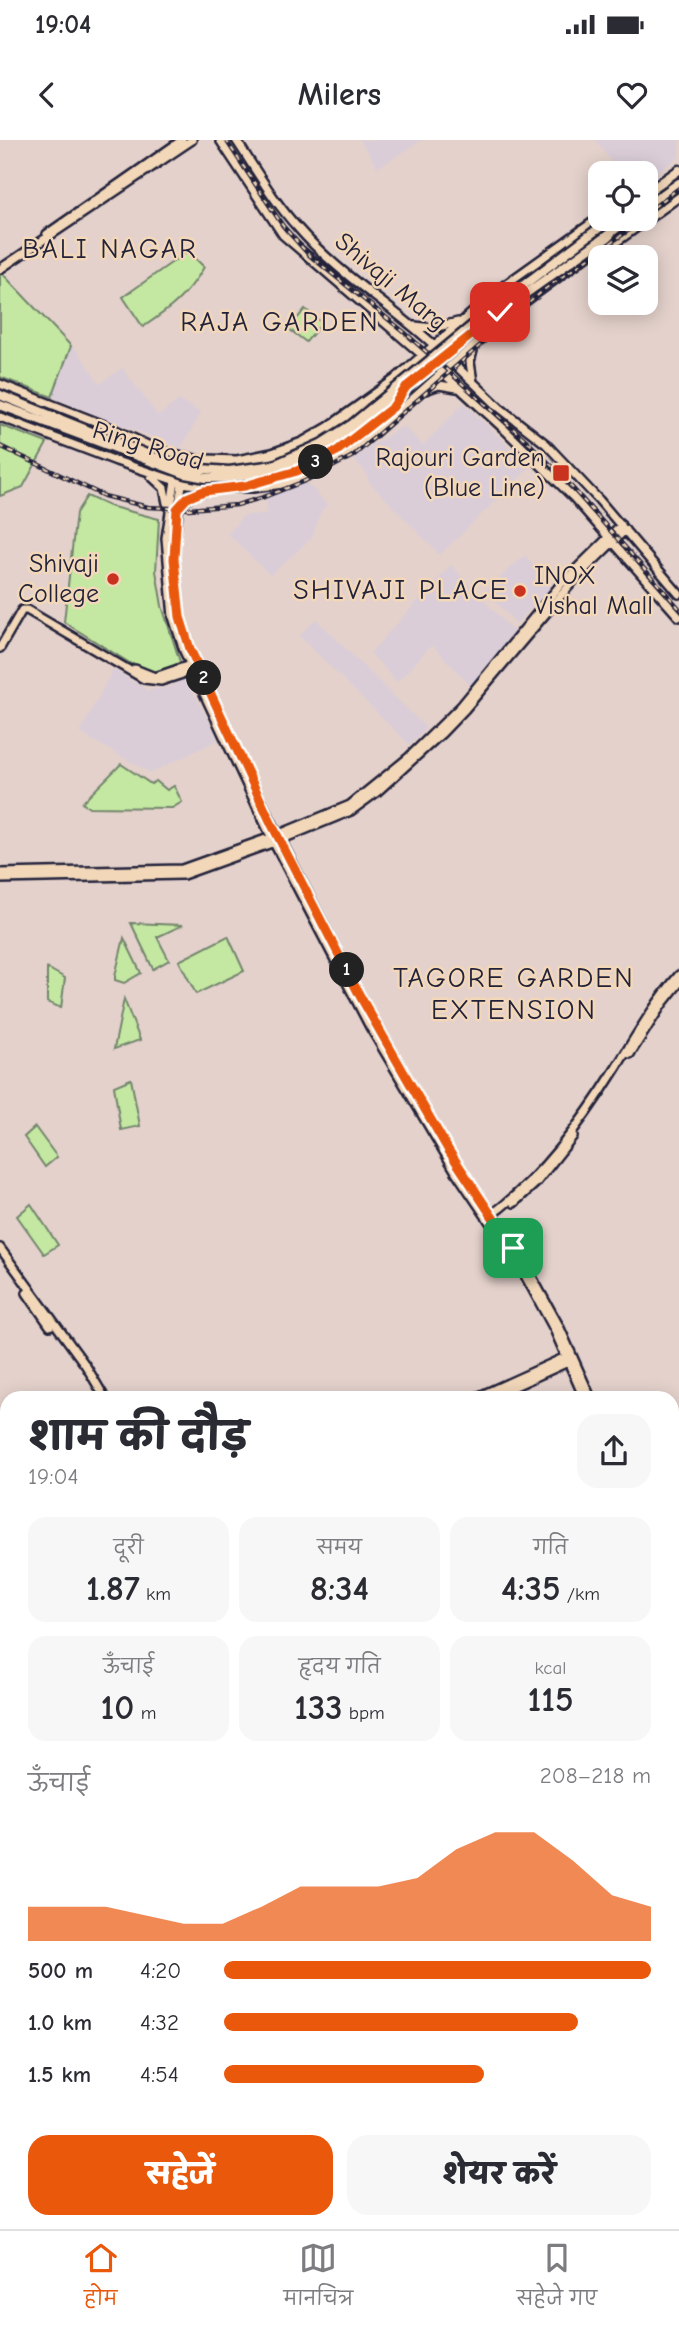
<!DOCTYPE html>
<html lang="hi">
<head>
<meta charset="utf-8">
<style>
  body { margin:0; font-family:"Comic Neue","Playpen Sans Deva",sans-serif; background:#f7f7f7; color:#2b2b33; height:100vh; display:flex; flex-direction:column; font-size:26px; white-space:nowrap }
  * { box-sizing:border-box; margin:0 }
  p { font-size:23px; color:#7c7c81 }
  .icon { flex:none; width:38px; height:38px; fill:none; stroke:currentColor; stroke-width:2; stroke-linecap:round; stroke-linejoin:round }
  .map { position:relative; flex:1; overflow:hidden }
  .sheet { position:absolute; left:0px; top:1251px; width:679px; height:838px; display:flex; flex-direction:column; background:#fff; border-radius:21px 21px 0 0; box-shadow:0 4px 18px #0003 }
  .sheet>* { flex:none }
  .fabs { position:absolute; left:588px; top:21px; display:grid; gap:14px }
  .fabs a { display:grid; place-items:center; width:70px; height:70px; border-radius:14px; background:#fff; box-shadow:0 4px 18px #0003; font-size:35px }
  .pin { position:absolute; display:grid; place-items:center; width:60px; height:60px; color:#fff; margin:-30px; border-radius:14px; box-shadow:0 4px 10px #0006 }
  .km { position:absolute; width:35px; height:35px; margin:-18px; border-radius:50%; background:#222; color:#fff; font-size:19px; line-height:35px; text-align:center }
  .round { display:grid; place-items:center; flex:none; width:74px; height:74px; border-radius:21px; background:#f7f7f7 }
  .headline { display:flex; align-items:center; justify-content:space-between; height:119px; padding:0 28px }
  h1 { font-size:38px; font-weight:800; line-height:52px }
  .metrics { display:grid; grid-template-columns:repeat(3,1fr); gap:10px; height:119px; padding:7px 28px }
  .metrics div { display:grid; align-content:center; border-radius:18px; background:#f7f7f7; text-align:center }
  .metrics b { font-size:35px; font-weight:800 }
  .metrics small { font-size:19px; font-weight:400 }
  .metrics p { font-size:19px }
  .chart { height:196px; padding:14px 28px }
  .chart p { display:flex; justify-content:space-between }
  .chart svg { width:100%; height:126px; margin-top:7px; fill:#ea580c; opacity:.7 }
  .button { display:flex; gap:14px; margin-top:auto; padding:14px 28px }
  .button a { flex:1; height:80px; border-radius:21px; background:#ea580c; color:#fff; font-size:28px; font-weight:800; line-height:80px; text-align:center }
  .button a+a { background:#f7f7f7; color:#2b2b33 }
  ul { padding:0 28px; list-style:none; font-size:23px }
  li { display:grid; grid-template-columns:112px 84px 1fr; align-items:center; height:52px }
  li i { height:18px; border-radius:9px; background:#ea580c }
  .status { display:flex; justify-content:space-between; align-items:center; height:49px; padding:0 35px; background:#fff; direction:ltr }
  .status svg { height:19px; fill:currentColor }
  header { display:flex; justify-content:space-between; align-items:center; height:91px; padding:0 28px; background:#fff; font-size:32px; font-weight:800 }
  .tab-bar { display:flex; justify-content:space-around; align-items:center; height:98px; border-top:2px solid #e1e1e2; background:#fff; font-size:19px; color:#7c7c81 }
  .tab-bar a { display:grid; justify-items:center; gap:4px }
  .tab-bar .selected { color:#ea580c }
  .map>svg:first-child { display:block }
  .built { fill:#dacdd8 }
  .green { fill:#c4e8a1; stroke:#73856e; stroke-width:2 }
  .water { fill:#97d3f7; stroke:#688cac; stroke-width:2 }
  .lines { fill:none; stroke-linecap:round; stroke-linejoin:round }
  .secondary-casing { stroke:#22223b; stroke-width:12 }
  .primary-casing { stroke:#22223b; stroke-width:13 }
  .secondary { stroke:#f2d7b9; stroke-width:7 }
  .primary { stroke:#f2d7b9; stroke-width:8 }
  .rail-casing { stroke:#22223b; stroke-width:4.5 }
  .rail { stroke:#f2d7b9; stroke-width:2; stroke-dasharray:5; stroke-linecap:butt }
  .primary-bridge-casing { stroke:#22223b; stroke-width:13; stroke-linecap:butt }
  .primary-bridge { stroke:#f2d7b9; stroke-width:8 }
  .route-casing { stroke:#fff; stroke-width:14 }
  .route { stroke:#ea580c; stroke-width:9 }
  .poi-dot { fill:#c8321e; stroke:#f2d7b9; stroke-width:2.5 }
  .labels { text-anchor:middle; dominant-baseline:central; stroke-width:5; stroke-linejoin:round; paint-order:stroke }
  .street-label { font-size:26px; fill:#22223b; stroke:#f2d7b9 }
  .poi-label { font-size:26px; fill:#22223b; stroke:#f2d7b9; text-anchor:end }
  .neighbourhood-label { font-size:28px; letter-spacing:2px; fill:#22223b; stroke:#f2d7b9 }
</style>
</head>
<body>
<div class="status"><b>19:04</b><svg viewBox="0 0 49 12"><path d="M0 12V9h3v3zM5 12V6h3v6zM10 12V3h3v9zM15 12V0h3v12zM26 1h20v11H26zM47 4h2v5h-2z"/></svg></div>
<header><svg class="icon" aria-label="back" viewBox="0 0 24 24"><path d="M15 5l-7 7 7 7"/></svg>Milers<svg class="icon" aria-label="heart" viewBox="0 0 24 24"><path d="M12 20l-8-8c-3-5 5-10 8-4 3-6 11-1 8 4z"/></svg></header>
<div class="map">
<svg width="679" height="2089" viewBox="0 0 679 2089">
  <rect width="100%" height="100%" fill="#e4d1cb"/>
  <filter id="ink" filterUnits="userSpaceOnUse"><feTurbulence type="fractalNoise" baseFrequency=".0143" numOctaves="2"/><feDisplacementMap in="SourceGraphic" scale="14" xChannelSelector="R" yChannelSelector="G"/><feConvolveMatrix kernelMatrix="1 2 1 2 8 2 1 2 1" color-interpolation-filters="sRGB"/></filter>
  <g filter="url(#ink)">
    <path class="built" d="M 360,0 L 422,0 L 378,28 Z
      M 596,0 L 679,0 L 679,17 L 646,40 L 646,33 L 619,33 Z
      M 0,131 L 78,212 L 100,244 L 122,228 L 158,276 L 179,260 L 201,273 L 181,308 L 0,237 Z
      M 464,263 L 530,327 L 440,415 L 369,342 L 365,331 L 354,320 L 361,312 L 403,286 L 423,305 Z
      M 307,343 L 328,365 L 321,371 L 312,398 L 270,435 L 228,394 L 243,376 L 267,373 L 266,352 Z
      M 525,415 L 552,449 L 516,483 L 485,451 Z
      M 451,425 L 514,492 L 471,546 L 432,505 L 397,542 L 370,513 Z
      M 316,479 L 426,588 L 410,605 L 299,496 Z
      M 113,529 L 147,550 L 166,548 L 187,539 L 218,600 L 151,633 L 80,593 Z"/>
    <path class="green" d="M 188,111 L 204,127 C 188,155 170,169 143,187 L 123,157 Z
      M 0,131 L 71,206 L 52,257 L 0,237 Z
      M 305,169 L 322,183 L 306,202 L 289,189 Z
      M 0,285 L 47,303 L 23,347 L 0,356 Z
      M 87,356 L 109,366 L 159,379 L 156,431 L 162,466 L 180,522 L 157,535 L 141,530 L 64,482 L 76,373 Z
      M 121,624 L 151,644 L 156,641 L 167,650 L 174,646 L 182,662 L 172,668 L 88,667 L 82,663 Z
      M 131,783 L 183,785 L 157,797 L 169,820 L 153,829 Z
      M 228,796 L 244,831 L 196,854 L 179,821 Z
      M 124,798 L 141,833 L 124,843 L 115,840 L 115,836 Z
      M 47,828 L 65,838 L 61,868 L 47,862 Z
      M 124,859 L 140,900 L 114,909 Z
      M 131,939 L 140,986 L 121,990 L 114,946 Z
      M 35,987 L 57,1017 L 45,1027 L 24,997 Z
      M 31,1064 L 58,1105 L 44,1114 L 17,1076 Z
      M 7,2010 L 7,2082 L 42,2083 L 34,2089 L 0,2089 L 0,2015 Z"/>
    <path class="water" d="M 0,1305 L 7,1313 L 7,1506 L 0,1470 Z
      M 247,2083 L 364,2083 L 375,2089 L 258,2089 Z"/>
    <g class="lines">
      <g class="secondary-casing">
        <path id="secondary" d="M 220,0 L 283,95 L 442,232 L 504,289 L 574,358 L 679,477
          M 236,0 C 256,30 274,62 298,88 C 338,134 392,166 436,207
          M 47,94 L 182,0
          M 601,106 L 611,106 L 679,57
          M 0,129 L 192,0
          M 415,186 L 433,188 L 458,182
          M 450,220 L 500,268 L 546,304 L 599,360 L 679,454
          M 473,242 L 470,222 L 474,207
          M 0,244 L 107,286 L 156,309 L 181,316
          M 425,250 L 439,245 L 457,248
          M 0,277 L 116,321 L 182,343 L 217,348 L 253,348 L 283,344 L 319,330 L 343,316 L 372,295 L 503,178 L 601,106 L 610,96
          M 179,315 L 166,398 L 173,477 L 184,511 L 274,703 L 370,887 L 456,1032 L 522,1130 L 554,1189 L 584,1258
          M 207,319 L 237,320 L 272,313 L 302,302 L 328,287 L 395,239 L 502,147 L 600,77
          M 184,331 C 177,379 168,428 179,476 C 188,514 209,550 225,585
          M 151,336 L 164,348 L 167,363
          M 178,368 L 192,355 L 213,349
          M 0,508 L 22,470 L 27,470 L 144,539 L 161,541 L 195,530
          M 135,529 L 155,537 L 193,524
          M 243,625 L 360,856 L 441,998
          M 0,733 L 182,729 L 277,695 L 350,665 L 408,618 L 461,566 L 561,444 L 621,385
          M 0,739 L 183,735 L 280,700 L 351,671 L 377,652 L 441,594 L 465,569 L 575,439 L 625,390
          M 630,914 L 663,863 L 679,843
          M 452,1017 L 527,1128 L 559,1186 L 591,1258
          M 514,1063 L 536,1043 L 573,996
          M 487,1078 C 538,1042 583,981 616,928 C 636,896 654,864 679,835
          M 0,1108 L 86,1226 L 105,1258
          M 27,1153 L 50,1186
          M 475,1258 L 568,1216
          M 489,1258 L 570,1221
          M 0,1420 L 7,1419
          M 0,1426 L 7,1425
          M 672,1443 L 679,1459
          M 672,1459 L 672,1461
          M 0,1784 L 7,1795
          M 672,1851 L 679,1852
          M 0,2005 L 7,2001
          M 79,2082 L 81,2089
          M 208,2082 L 221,2089
          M 380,2082 L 389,2089"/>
      </g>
      <g class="primary-casing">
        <path id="primary" d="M 646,53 L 679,30
          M 646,66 L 679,43
          M 601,100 L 629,79
          M 186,317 C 229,332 276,323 315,300 C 334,289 351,276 371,266
          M 245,346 C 262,341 281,338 298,331 C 332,317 382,283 403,253"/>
      </g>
      <use href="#secondary" class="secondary"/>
      <use href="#primary" class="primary"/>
      <g class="rail-casing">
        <path id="rail" d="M 226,0 L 283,86 L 309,115 L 404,192 L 527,301 L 560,334 L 679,468
          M 646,73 L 679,48
          M 0,306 L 104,356 L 148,367 L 189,369 L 237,365 L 264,357 L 305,341 L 353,316 L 546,148 L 645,79"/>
      </g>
      <use href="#rail" class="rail"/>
      <g class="primary-bridge-casing">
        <path id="primary-bridge" d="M 0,255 L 154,317 L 187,328 L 229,331 L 274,325 L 321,304 L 351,285 L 496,166 L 611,79
          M 0,265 L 185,334 L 206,338 L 227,338 L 277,331 L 324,309 L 354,290 L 500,172 L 601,100"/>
      </g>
      <use href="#primary-bridge" class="primary-bridge"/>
    </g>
  </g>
  <g class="lines" filter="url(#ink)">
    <g class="route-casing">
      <path id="route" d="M 500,172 L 406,247 L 393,267 L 337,311 L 297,331 L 245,346 L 204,351 L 187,358 L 177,369 L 174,419 L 180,477 L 190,509 L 272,685 L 360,856 L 408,940 L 449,1011 L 513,1108"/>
    </g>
    <use href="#route" class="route"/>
  </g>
  <g class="poi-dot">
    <rect x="552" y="324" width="18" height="18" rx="3.5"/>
    <circle cx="113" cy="439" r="7"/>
    <circle cx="520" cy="451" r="7"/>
  </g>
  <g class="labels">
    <g class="street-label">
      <text transform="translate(391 142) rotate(40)">Shivaji Marg</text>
      <text transform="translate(148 306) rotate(17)">Ring Road</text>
    </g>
    <g class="poi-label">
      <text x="545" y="318">Rajouri Garden<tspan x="545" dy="30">(Blue Line)</tspan></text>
      <text x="99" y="424">Shivaji<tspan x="99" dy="30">College</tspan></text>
      <text x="534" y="436" text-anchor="start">INOX<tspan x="534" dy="30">Vishal Mall</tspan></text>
    </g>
    <g class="neighbourhood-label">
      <text x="110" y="109">BALI NAGAR</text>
      <text x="280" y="182">RAJA GARDEN</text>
      <text x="401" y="450">SHIVAJI PLACE</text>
      <text x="514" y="838">TAGORE GARDEN<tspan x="514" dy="32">EXTENSION</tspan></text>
    </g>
  </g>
</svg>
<div class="fabs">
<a><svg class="icon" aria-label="locate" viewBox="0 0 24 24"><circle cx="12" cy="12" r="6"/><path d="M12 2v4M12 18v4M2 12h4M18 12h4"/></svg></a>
<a><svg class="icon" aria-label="layers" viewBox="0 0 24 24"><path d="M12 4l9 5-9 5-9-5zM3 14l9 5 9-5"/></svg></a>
</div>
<div class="pin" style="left:513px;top:1108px;background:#1e9e55"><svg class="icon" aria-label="arrive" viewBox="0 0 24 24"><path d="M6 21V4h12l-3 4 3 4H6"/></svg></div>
<div class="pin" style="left:500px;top:172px;background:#d93025"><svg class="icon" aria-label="check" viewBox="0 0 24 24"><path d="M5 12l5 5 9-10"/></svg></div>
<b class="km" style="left:347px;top:830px">1</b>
<b class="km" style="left:204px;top:538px">2</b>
<b class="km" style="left:316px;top:322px">3</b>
<section class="sheet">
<div class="headline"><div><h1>शाम की दौड़</h1><p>19:04</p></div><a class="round"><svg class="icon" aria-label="share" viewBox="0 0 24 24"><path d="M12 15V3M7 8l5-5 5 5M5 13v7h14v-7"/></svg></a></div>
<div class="metrics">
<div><p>दूरी</p><b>1.87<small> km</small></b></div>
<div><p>समय</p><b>8:34</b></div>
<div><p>गति</p><b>4:35<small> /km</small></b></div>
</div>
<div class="metrics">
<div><p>ऊँचाई</p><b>10<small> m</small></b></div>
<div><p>हृदय गति</p><b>133<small> bpm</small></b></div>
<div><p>kcal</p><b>115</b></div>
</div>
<div class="chart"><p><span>ऊँचाई</span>208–218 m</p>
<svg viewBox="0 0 160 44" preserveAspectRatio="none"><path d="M0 44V32L10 32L20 32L30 35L40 38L50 38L60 32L70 25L80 25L90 25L100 22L110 12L120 6L130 6L140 16L150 28L160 32V44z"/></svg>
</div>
<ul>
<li><b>500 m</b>4:20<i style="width:100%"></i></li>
<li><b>1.0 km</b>4:32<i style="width:83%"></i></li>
<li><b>1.5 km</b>4:54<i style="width:61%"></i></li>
</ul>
<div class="button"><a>सहेजें</a><a>शेयर करें</a></div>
</section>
</div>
<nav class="tab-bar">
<a class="selected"><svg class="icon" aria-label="home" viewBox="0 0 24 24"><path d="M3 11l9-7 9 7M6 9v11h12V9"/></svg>होम</a>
<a><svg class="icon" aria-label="map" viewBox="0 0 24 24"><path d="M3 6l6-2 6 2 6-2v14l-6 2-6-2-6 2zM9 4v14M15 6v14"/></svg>मानचित्र</a>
<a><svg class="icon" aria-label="saved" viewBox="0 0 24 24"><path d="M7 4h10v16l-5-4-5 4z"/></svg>सहेजे गए</a>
</nav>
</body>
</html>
